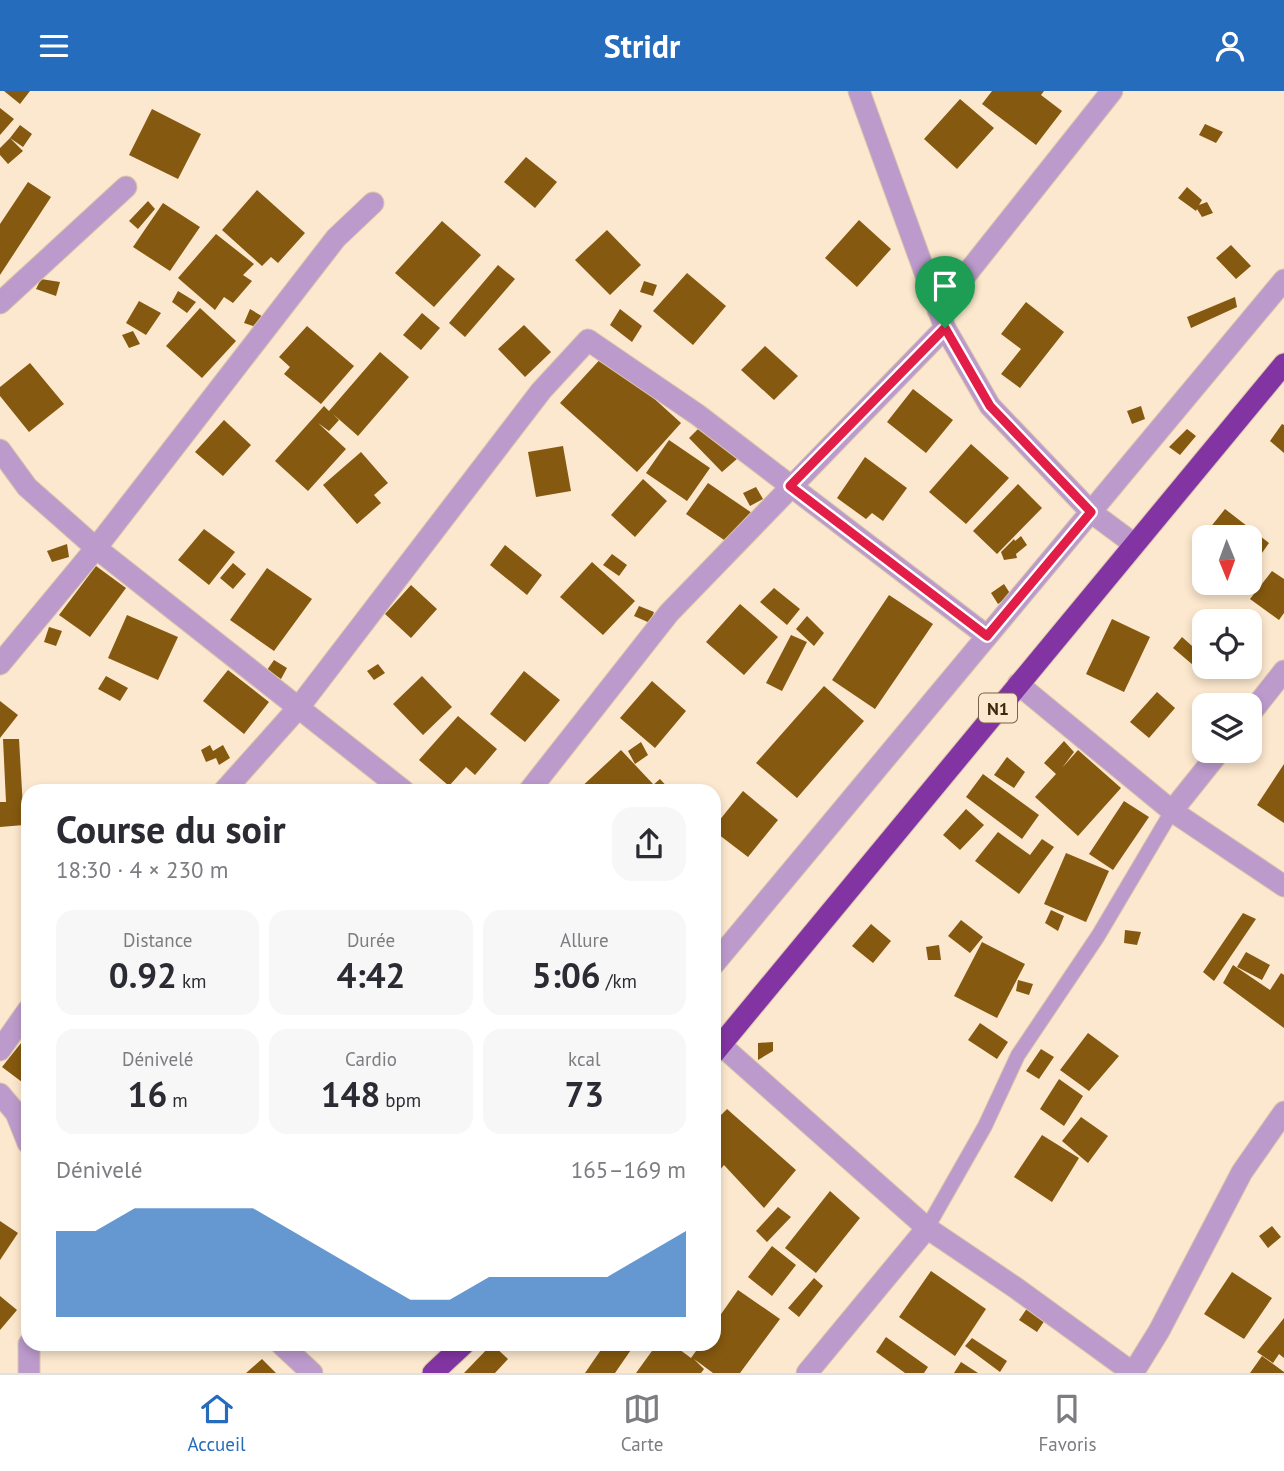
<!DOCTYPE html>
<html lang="fr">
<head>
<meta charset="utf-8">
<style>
  body { margin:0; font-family:"PT Sans",sans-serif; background:#f7f7f7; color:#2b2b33; height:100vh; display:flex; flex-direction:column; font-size:26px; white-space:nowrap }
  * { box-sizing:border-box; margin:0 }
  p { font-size:23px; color:#7c7c81 }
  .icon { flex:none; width:38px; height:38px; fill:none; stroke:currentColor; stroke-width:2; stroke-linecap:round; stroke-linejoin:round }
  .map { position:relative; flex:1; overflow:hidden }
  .side { position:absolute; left:21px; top:693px; width:700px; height:567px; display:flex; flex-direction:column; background:#fff; border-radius:21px; box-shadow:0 4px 10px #0003 }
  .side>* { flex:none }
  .needle { width:46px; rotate:179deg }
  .controls { position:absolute; left:1192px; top:434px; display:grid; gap:14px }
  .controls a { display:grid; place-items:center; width:70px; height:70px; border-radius:14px; background:#fff; box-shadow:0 4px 10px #0003; font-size:35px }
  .pin { position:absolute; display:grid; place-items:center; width:60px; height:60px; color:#fff; margin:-72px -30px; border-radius:50% 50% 50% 0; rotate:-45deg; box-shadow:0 0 7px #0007 }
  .pin .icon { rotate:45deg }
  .round { display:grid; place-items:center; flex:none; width:74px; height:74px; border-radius:21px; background:#f7f7f7 }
  .overview { display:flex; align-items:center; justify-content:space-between; height:119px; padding:0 35px }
  h1 { font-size:38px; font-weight:800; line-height:52px }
  .metrics { display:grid; grid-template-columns:repeat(3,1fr); gap:10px; height:119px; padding:7px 35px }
  .metrics div { display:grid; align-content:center; border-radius:18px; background:#f7f7f7; text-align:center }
  .metrics b { font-size:35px; font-weight:800 }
  .metrics small { font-size:19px; font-weight:400 }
  .metrics p { font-size:19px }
  .chart { height:196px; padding:14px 35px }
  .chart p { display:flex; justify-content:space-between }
  .chart svg { width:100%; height:126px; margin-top:7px; fill:#256cbd; opacity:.7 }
  header { display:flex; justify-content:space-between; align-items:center; height:91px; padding:0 35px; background:#256cbd; color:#fff; font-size:32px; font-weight:800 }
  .tab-bar { display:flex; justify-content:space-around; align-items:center; height:98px; border-top:2px solid #e1e1e2; background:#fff; font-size:19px; color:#7c7c81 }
  .tab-bar a { display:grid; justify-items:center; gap:4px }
  .tab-bar .active { color:#256cbd }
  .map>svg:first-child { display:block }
  .building { fill:#85590f }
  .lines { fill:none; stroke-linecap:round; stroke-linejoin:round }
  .lane-casing { stroke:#d9c6ab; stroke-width:16 }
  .street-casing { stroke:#d9c6ab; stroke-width:23 }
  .highway-casing { stroke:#d9c6ab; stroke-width:23 }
  .lane { stroke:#bc9bcc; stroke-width:14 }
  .street { stroke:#bc9bcc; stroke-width:21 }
  .highway { stroke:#8235a2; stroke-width:21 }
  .route-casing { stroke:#fff; stroke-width:14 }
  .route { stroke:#e11d48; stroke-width:9 }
  .labels { text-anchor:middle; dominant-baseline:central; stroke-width:7; stroke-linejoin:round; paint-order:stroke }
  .shield { fill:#fce8ce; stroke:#766348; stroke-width:2 }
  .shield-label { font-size:18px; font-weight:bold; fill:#3c2a0e }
</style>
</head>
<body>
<header><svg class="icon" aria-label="menu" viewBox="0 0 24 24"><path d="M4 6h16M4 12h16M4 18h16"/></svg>Stridr<svg class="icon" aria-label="person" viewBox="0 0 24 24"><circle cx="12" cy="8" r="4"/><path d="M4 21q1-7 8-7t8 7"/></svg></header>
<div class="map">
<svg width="1284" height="1282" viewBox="0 0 1284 1282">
  <rect width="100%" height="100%" fill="#fce8ce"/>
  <path class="building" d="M 4,0 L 30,0 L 20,13 Z
    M 992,0 L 1044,0 L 1041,4 L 1062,20 L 1036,54 L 982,13 Z
    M 960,8 L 994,37 L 957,78 L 924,48 Z
    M 0,17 L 14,28 L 0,44 Z
    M 152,18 L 201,43 L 178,88 L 129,64 Z
    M 1205,33 L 1223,41 L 1216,52 L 1199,44 Z
    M 20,34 L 32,43 L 23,56 L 10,47 Z
    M 10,47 L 23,60 L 8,73 L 0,64 L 0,57 Z
    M 526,66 L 557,91 L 535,117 L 504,91 Z
    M 28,91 L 51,106 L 0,184 L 0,133 Z
    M 1187,96 L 1202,109 L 1199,114 L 1207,111 L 1213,122 L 1202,126 L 1197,118 L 1196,120 L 1178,107 Z
    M 257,99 L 305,142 L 278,172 L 271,166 L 262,175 L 222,139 Z
    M 148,110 L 155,118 L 138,138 L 129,130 Z
    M 163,112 L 200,136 L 170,180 L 133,156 Z
    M 859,129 L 891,158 L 857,196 L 825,167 Z
    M 442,130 L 481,164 L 434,216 L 395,182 Z
    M 607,139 L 641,174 L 610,204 L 575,169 Z
    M 216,143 L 254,173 L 243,184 L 252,190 L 233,212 L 224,206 L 215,219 L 178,187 Z
    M 1231,154 L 1251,175 L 1236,188 L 1216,167 Z
    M 498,174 L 515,188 L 465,246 L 449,232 Z
    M 687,182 L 726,215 L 693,254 L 653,220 Z
    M 41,188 L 60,191 L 56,205 L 36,198 Z
    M 644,190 L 657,194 L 653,205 L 640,201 Z
    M 178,200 L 196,211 L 187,222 L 172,211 Z
    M 1235,206 L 1237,216 L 1191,237 L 1187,226 Z
    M 139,210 L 161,222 L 146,244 L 126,232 Z
    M 1026,211 L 1064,241 L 1020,297 L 1001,283 L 1021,258 L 1001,243 Z
    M 200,217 L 236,250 L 202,287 L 166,255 Z
    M 250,218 L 265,227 L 262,238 L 244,232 Z
    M 620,218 L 642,235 L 632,251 L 610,234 Z
    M 422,222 L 440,237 L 421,259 L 403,244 Z
    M 524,234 L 551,261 L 525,286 L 498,258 Z
    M 307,235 L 354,275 L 321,313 L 284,283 L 290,276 L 279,266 Z
    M 133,240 L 140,253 L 129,257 L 122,244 Z
    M 765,255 L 798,285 L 774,309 L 741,279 Z
    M 380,261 L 409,286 L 358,345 L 333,323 L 339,329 L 329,340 L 318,332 L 346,358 L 308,400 L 275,370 L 324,315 L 329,320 Z
    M 605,263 L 681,332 L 637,381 L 560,312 Z
    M 30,272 L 64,313 L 29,341 L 0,305 L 0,296 Z
    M 913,298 L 953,329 L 926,362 L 887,331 Z
    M 1141,315 L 1145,328 L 1132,333 L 1127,320 Z
    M 224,329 L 251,354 L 223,385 L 195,361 Z
    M 703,333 L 738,367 L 722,381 L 689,347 Z
    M 1282,333 L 1284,334 L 1284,362 L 1270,350 Z
    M 1187,338 L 1196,345 L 1180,364 L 1169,356 Z
    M 669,349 L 710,377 L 687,410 L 646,382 Z
    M 971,353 L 1009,387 L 966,433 L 929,401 Z
    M 563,355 L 571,400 L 536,406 L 528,361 Z
    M 361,361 L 388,392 L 374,404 L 381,412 L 357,433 L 323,394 Z
    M 865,366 L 907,397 L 883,430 L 872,422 L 866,428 L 837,407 Z
    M 643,388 L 667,410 L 635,446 L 611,424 Z
    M 708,392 L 752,422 L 730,453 L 686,423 Z
    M 1018,393 L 1042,417 L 997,463 L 973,440 Z
    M 756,396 L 763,408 L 750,415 L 743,402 Z
    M 1225,418 L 1269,452 L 1250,479 L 1250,446 L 1204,446 L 1204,458 L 1197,453 Z
    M 204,438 L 235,461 L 209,494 L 178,469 Z
    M 1021,445 L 1027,454 L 1016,463 L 1017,467 L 1004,469 L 1001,461 L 1014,448 L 1015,450 Z
    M 67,453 L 69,466 L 52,471 L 47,460 Z
    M 505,454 L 542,484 L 527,504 L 490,474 Z
    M 612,463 L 627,474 L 619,485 L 603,474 Z
    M 592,471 L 635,510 L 603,544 L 560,506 Z
    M 233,472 L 246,483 L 233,498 L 220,487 Z
    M 96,475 L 126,497 L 90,546 L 59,524 Z
    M 267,477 L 312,508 L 274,560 L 230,529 Z
    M 1272,480 L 1284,488 L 1284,522 L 1279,529 L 1250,508 Z
    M 1004,493 L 1011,504 L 998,513 L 991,502 Z
    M 411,494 L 437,518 L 411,547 L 385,523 Z
    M 774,497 L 800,518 L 787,534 L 760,511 Z
    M 889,504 L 933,533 L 875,618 L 832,589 Z
    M 740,513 L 778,546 L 744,584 L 706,551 Z
    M 639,515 L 654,521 L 650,532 L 634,525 Z
    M 127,524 L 178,546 L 158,589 L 108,567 Z
    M 807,525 L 824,542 L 814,555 L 796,538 Z
    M 1112,528 L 1150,546 L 1124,601 L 1086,583 Z
    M 49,536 L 62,540 L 56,555 L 44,551 Z
    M 791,544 L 807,551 L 782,600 L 766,592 Z
    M 1182,546 L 1201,563 L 1193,574 L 1173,557 Z
    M 274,569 L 287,577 L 281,588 L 267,579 Z
    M 378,573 L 385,582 L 374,589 L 367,580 Z
    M 228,579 L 269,611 L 244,643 L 203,610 Z
    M 524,580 L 560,609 L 525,651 L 490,623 Z
    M 106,585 L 128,597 L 120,610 L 98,598 Z
    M 422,585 L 452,616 L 423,644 L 393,613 Z
    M 652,590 L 686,620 L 655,657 L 620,627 Z
    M 824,595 L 864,630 L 797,707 L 756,672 Z
    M 1157,601 L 1175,617 L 1149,647 L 1130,631 Z
    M 0,610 L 18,624 L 0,647 Z
    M 458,625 L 497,658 L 475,684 L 466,676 L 449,695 L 419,669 Z
    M 3,648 L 19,648 L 24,734 L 0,736 L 0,711 L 6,711 Z
    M 1064,650 L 1074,661 L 1062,677 L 1078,659 L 1121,697 L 1078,745 L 1035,706 L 1056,683 L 1044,672 Z
    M 641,651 L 648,664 L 635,673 L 628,660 Z
    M 210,654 L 213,660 L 223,654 L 230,667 L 219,674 L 216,667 L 206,671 L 201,659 Z
    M 621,659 L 653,693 L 645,700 L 577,700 Z
    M 1007,666 L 1025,681 L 1014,697 L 994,684 Z
    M 1284,673 L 1284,732 L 1257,714 Z
    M 983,683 L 1039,724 L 1022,748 L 966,706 Z
    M 660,688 L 671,700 L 647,700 L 652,695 Z
    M 743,700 L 778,729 L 748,766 L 714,740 L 714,736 Z
    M 1124,710 L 1149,726 L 1113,779 L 1089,763 Z
    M 966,718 L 984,734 L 960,759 L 943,744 Z
    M 998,741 L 1030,764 L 1042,748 L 1054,756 L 1019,803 L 975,770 Z
    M 1066,762 L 1109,780 L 1086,831 L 1044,813 Z
    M 1051,819 L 1064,825 L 1058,840 L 1045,832 Z
    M 1243,822 L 1256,828 L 1214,890 L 1203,881 Z
    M 961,829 L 983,846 L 970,862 L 948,845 Z
    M 871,833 L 891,850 L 873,872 L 852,855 Z
    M 1125,839 L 1141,841 L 1137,854 L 1124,852 Z
    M 982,851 L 1025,873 L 997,927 L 954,905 Z
    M 939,854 L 941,869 L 928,869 L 926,856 Z
    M 1246,861 L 1270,874 L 1262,889 L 1237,876 Z
    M 1233,874 L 1270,899 L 1281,882 L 1284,884 L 1284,937 L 1223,892 Z
    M 1018,889 L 1033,893 L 1029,904 L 1016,900 Z
    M 980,932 L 1008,951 L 997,968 L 968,949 Z
    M 1088,942 L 1119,965 L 1089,1000 L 1060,979 Z
    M 25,947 L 28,950 L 28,970 L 26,973 L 28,975 L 28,983 L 22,991 L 2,976 Z
    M 773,951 L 773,960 L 758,969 L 758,952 Z
    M 1041,958 L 1054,966 L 1039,988 L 1026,980 Z
    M 1059,988 L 1083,1005 L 1064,1035 L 1040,1018 Z
    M 727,1018 L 796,1079 L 764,1117 L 724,1074 L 714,1086 L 714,1031 Z
    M 1081,1026 L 1108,1045 L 1088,1072 L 1062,1050 Z
    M 1042,1044 L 1079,1067 L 1052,1111 L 1014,1086 Z
    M 830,1100 L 860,1127 L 816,1182 L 785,1157 Z
    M 778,1116 L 791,1126 L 767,1151 L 756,1140 Z
    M 0,1130 L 18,1142 L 0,1169 Z
    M 1272,1135 L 1281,1146 L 1268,1157 L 1259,1145 Z
    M 772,1155 L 796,1174 L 772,1205 L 748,1186 Z
    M 931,1180 L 986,1218 L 955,1265 L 899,1226 Z
    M 1232,1181 L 1272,1207 L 1244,1248 L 1204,1223 Z
    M 814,1187 L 823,1195 L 799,1226 L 788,1217 Z
    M 738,1199 L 780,1228 L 740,1282 L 713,1282 L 694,1268 L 704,1278 L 701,1282 L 636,1282 L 657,1253 L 672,1253 L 691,1267 L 701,1253 L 714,1253 L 714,1233 Z
    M 0,1205 L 17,1219 L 0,1239 Z
    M 1030,1213 L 1047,1226 L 1037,1241 L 1019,1229 Z
    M 1284,1227 L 1284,1267 L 1279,1263 L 1273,1272 L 1257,1261 Z
    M 886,1246 L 928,1276 L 924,1282 L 905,1282 L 876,1261 Z
    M 972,1247 L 1007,1270 L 1000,1281 L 965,1255 Z
    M 492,1253 L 508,1268 L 495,1282 L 464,1282 Z
    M 605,1253 L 635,1253 L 615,1282 L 585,1282 Z
    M 1262,1265 L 1284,1281 L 1284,1282 L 1250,1282 Z
    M 262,1268 L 276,1282 L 246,1282 Z
    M 961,1271 L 978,1282 L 954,1282 Z"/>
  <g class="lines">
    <g class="lane-casing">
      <path id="lane" d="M 927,1137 L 985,1035 L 1018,964 L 1098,845 L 1172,720"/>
    </g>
    <g class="street-casing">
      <path id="street" d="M 859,0 L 945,237 L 990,315 L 1091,421 L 1134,453
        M 0,212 L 126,96
        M 938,219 L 1112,0
        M 0,359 L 27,396 L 96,457 L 404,700
        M 0,573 L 96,457 L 336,147 L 373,112
        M 1018,593 L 1172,720 L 1284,795
        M 1250,623 L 1284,580
        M 224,700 L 299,616 L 541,300 L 588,249 L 698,324 L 987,545
        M 529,700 L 669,522 L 945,237
        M 1172,720 L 1220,660
        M 714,873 L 1284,189
        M 714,948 L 927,1137 L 1016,1197 L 1133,1282
        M 0,959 L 28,919
        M 0,1003 L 16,1022 L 28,1052
        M 281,1253 L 312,1282
        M 29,1282 L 29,1253
        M 807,1282 L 927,1137
        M 1133,1282 L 1159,1240 L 1242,1081 L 1284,1021"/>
    </g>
    <g class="highway-casing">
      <path id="highway" d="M 714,962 L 1284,273
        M 433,1282 L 464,1253"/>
    </g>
    <use href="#lane" class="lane"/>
    <use href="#street" class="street"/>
    <use href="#highway" class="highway"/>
  </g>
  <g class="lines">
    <g class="route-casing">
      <path id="route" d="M 945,237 L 990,315 L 1091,421 L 987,545 L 790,395 Z"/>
    </g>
    <use href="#route" class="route"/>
  </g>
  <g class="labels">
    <rect class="shield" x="979" y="602.5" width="38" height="29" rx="5"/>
    <g class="shield-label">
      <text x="998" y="617">N1</text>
    </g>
  </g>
</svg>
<div class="controls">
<a><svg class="needle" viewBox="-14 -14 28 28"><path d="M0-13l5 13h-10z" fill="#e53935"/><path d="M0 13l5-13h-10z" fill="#7c7c81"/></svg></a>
<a><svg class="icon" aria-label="locate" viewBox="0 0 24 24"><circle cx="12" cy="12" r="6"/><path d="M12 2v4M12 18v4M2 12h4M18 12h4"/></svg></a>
<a><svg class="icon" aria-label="layers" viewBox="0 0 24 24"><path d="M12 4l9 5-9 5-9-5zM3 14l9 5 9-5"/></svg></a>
</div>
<div class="pin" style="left:945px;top:237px;background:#1e9e55"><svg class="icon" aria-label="arrive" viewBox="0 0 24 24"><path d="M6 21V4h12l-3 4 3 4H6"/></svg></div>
<section class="side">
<div class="overview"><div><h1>Course du soir</h1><p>18:30 · 4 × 230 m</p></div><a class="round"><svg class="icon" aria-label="share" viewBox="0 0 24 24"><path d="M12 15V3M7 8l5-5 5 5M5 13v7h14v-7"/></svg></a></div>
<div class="metrics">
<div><p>Distance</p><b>0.92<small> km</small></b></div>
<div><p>Durée</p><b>4:42</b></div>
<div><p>Allure</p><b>5:06<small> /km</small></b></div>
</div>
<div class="metrics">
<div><p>Dénivelé</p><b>16<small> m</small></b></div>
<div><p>Cardio</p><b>148<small> bpm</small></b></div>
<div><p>kcal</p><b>73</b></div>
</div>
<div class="chart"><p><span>Dénivelé</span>165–169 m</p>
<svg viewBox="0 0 160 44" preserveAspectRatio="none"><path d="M0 44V14L10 14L20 6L30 6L40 6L50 6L60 14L70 22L80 30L90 38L100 38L110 30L120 30L130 30L140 30L150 22L160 14V44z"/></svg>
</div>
</section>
</div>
<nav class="tab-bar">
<a class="active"><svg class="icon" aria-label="home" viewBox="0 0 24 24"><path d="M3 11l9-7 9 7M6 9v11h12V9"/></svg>Accueil</a>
<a><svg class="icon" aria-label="map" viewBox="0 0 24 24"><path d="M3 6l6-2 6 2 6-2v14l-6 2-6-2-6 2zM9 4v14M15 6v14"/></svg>Carte</a>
<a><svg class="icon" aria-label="saved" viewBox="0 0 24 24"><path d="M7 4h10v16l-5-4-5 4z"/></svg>Favoris</a>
</nav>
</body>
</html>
